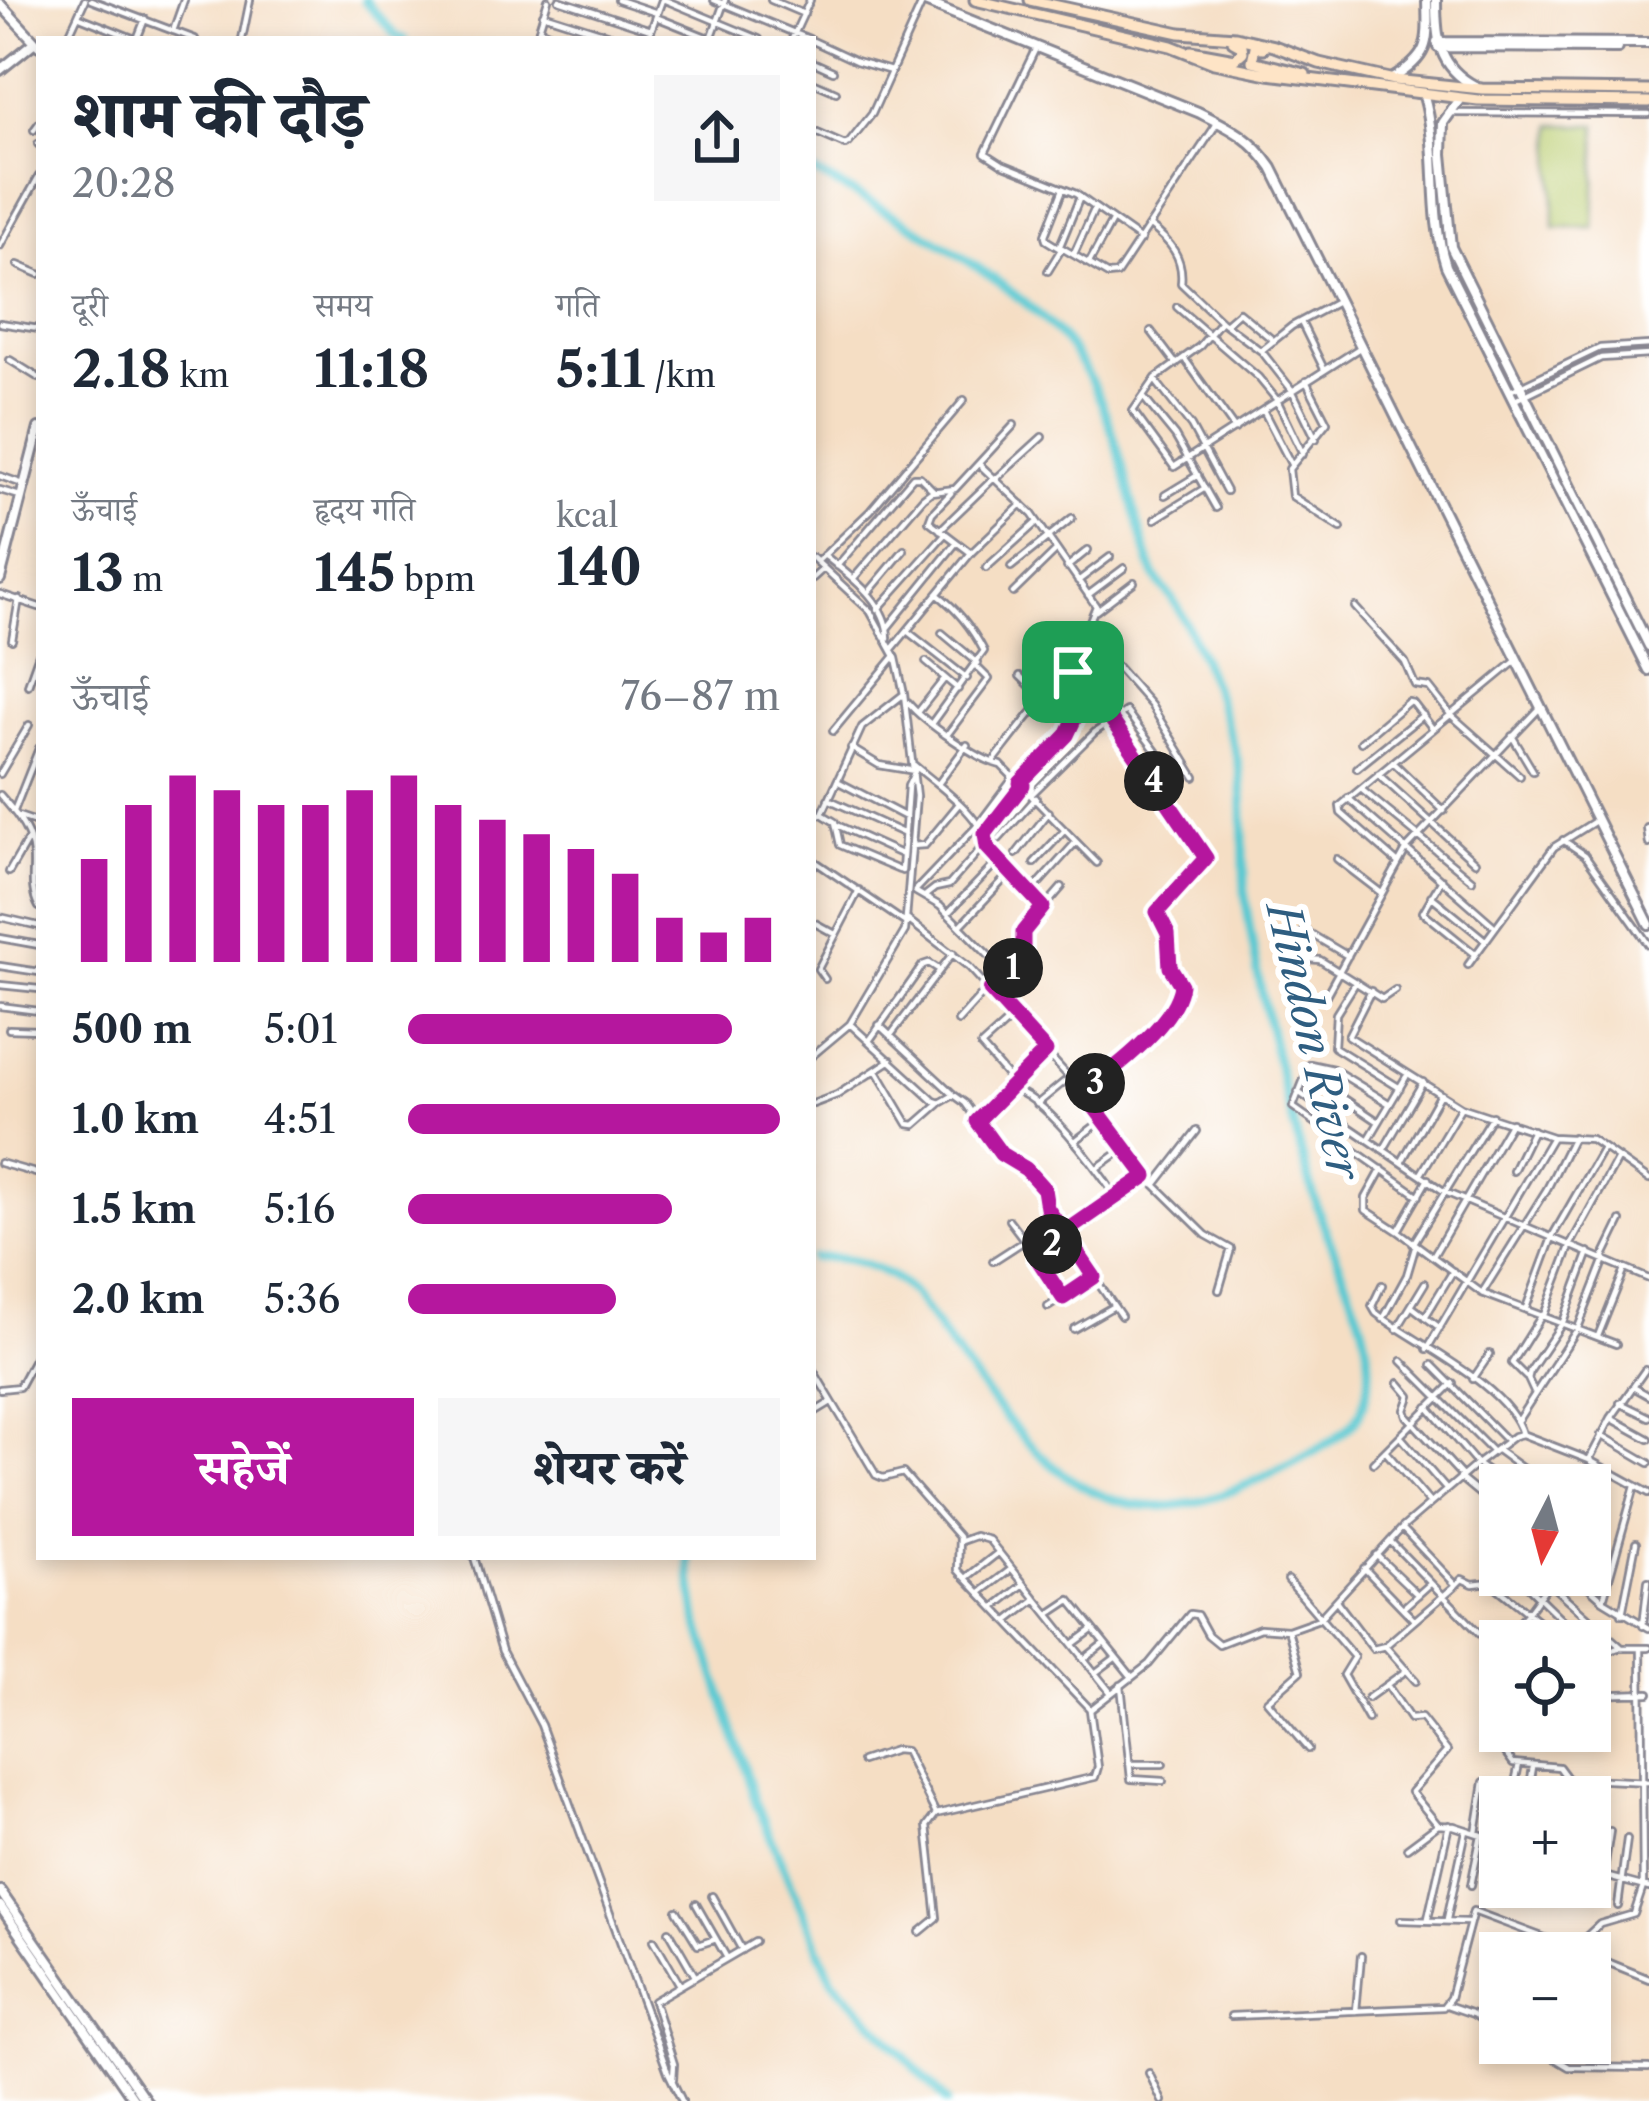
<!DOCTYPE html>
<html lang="hi">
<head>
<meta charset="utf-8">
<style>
  body { margin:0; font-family:"Libre Caslon Text","Noto Serif Devanagari",serif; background:#f6f6f7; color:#1f2937; height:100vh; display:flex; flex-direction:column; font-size:45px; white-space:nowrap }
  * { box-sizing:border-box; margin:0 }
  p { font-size:39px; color:#747a83 }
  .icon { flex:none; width:66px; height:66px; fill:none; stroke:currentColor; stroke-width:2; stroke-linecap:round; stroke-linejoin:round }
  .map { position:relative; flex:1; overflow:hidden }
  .sheet { position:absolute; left:36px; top:36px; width:780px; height:1524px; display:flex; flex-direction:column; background:#fff; border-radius:0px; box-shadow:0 6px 18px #0003 }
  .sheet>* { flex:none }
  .needle { width:78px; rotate:186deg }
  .controls { position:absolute; left:1479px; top:1464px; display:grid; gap:24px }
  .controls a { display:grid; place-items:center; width:132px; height:132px; border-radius:0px; background:#fff; box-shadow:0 6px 18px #0003; font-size:60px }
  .pin { position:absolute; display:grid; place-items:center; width:102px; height:102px; color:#fff; margin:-51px; border-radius:24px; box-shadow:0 6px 18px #0006 }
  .km { position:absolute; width:60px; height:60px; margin:-30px; border-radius:50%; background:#222; color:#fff; font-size:33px; line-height:60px; text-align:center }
  .round { display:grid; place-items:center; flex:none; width:126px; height:126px; border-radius:0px; background:#f6f6f7 }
  .head { display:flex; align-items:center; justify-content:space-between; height:204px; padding:0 36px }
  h1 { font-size:66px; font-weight:800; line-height:90px }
  .stats { display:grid; grid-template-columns:repeat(3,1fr); gap:18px; height:204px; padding:12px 36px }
  .stats div { display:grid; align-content:center }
  .stats b { font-size:51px; font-weight:800 }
  .stats small { font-size:33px; font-weight:400 }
  .stats p { font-size:33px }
  .chart { height:336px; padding:24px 36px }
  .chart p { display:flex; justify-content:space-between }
  .chart svg { width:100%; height:216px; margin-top:12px; stroke:#b5179e; stroke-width:6 }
  .button { display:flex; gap:24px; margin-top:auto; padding:24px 36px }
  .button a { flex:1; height:138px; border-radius:0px; background:#b5179e; color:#fff; font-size:48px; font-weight:800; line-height:138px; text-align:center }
  .button a+a { background:#f6f6f7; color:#1f2937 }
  ul { padding:0 36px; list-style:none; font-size:39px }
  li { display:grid; grid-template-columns:192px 144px 1fr; align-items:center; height:90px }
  li i { height:30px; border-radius:15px; background:#b5179e }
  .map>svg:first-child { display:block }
  .green { fill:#bacd70; stroke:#6a7e67; stroke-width:3 }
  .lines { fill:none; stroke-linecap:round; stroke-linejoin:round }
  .river { stroke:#5cc9d1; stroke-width:9 }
  .minor-casing { stroke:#888691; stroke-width:10 }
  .tertiary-casing { stroke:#888691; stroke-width:14 }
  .secondary-casing { stroke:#888691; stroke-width:15 }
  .minor { stroke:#fff; stroke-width:4.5 }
  .tertiary { stroke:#fff; stroke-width:8 }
  .secondary { stroke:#fee4c6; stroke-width:9 }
  .route-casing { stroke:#fff; stroke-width:24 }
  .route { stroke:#b5179e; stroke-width:15 }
  .labels { text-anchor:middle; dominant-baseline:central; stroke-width:12; stroke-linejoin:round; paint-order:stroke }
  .water-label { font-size:45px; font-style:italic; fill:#2e5d80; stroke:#fff }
</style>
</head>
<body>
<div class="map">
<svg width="1649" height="2101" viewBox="0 0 1649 2101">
  <rect width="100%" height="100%" fill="#fff"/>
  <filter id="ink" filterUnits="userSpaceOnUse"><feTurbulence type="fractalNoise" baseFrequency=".00833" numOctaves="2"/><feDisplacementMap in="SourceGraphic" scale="24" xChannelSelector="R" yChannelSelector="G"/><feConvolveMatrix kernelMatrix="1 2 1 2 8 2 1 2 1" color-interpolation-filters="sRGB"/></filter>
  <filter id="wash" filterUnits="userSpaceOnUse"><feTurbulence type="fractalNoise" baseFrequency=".004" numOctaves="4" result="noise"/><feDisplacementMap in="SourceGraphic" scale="48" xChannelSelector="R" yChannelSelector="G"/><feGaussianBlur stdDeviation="2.7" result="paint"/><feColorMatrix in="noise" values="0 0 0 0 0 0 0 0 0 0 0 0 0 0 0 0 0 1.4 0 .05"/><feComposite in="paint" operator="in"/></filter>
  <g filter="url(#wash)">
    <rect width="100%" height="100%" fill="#f5dec4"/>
    <path class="green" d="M 1553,125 L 1597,125 L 1594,228 L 1554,228 Z"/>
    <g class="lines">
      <path class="river" d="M 364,0 L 396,36 L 404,39
        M 813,172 C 888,210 1025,285 1073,352 C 1119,415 1126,496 1152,569 C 1158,586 1174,597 1181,613 C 1202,656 1222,706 1235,751 C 1249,796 1239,862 1247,910 C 1262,1010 1288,1112 1318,1209 C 1335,1261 1380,1337 1367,1390 C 1365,1400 1361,1412 1356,1420 C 1335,1447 1252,1484 1218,1496 C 1091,1539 1020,1441 954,1351 C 939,1332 926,1308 910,1291 C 885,1266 847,1255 813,1258
        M 688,1557 L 697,1618 L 756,1803 L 832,1979 L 947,2101"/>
    </g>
  </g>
  <g filter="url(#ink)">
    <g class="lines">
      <g class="minor-casing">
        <path id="minor" d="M 91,0 L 195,39
          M 548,0 L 539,29 L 563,39
          M 559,0 L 651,30
          M 618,0 L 657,13
          M 665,0 L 759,39
          M 714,0 L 809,39
          M 771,0 L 804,14
          M 543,14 L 622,39
          M 80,17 L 135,39
          M 656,17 L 711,39
          M 173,31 L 184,0
          M 67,39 L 85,0
          M 137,39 L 145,19
          M 242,39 L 250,0
          M 648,39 L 662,0
          M 711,39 L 725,0
          M 792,39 L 810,0
          M 813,41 L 856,61 L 891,71
          M 1036,48 L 985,153 L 1002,164 L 1076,194 L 1141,240
          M 813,62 L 833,71
          M 813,82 L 836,92
          M 1451,113 L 1649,114
          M 34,130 L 39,123
          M 813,131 L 845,145 L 849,143 L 872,114 L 923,1
          M 38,144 L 39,145
          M 1063,189 L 1045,235 L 1046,240 L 1059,248 L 1080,197
          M 1150,226 C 1170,241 1184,258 1181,283 L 1221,321 L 1200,346 L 1156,378 L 1133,411 L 1174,467 L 1361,347
          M 0,246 L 39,176
          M 1074,254 L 1094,210
          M 1089,263 L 1112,221
          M 18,265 L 39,274
          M 1048,271 L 1062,248 L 1108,275 L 1117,274 L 1218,122
          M 1177,307 L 1258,377 L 1277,400 L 1303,454
          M 1221,321 L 1261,351 L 1292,326 L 1339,301
          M 1301,322 L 1324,369
          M 0,323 L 39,329
          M 1225,324 L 1239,312 L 1274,341
          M 1151,331 L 1176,364
          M 1263,353 L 1292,390 L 1316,439
          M 1184,358 L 1235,429
          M 10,360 L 39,378
          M 1155,380 L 1191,426 L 1226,491
          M 1306,381 L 1327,422 L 1289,469 L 1292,496 L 1341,528
          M 1510,391 L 1600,348 L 1649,345
          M 1144,398 L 1175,436 L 1216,508
          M 1515,400 L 1601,358 L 1649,355
          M 1263,410 L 1291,464
          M 979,464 L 1032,514 L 1096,606 L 1085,633 L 1097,652
          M 0,476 L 23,484
          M 997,478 L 1042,437
          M 0,490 L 20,496
          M 951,493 L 932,513 L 929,521 L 971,553
          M 1165,495 L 1198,475
          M 1155,519 L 1205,488
          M 940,530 L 994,478
          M 824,555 C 851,577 887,601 888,638
          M 813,558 L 870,611 L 896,658 L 904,694 L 916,796 L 905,931 L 850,1024 L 813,1055
          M 817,562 L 870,511 L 964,400
          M 837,566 L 913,477 L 920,477 L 934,491
          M 1011,567 L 1072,518
          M 1067,567 L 1088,550
          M 986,568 L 1037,522
          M 813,578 L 824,568
          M 853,579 L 923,498 L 931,492 L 955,489 L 1014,425
          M 1078,581 L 1110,557
          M 868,593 L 904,550
          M 1013,593 L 1055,552
          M 0,594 L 39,607
          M 1088,595 L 1124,568
          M 1355,607 L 1405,662 L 1415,685 L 1429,687 L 1451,715 L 1520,776
          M 878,609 L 945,534
          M 1096,611 L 1134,582
          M 888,627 L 956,543
          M 907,631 L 967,678
          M 942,633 L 978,663
          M 12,640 L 19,599
          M 892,649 L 971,553 L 1022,504
          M 926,662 L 958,689
          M 1033,662 L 1057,687
          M 1073,672 L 1098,700 L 1206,858 L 1157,912 L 1168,934 L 1170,967 L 1181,985 C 1176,1023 1113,1070 1083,1092
          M 1020,676 L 1044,700
          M 28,685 L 39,654
          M 908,703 C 924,722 978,760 1001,765 L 1097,863
          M 919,711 L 945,678
          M 931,724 L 984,651 C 973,630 957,609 937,594
          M 833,731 L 895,656
          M 947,735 L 989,679 L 976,666
          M 1512,736 L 1533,771
          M 1361,742 L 1408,702 L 1413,703 L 1433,729
          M 851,748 L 879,765 L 915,771 L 908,786 L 902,871
          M 993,762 C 1019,729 1064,664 1103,651 L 1151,705 L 1195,777
          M 1393,762 L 1444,811
          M 914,765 C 938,786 982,814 987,847 L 1043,907
          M 1357,768 L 1423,715
          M 0,774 L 29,725
          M 1378,774 L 1475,862
          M 837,781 L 906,817
          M 1020,783 C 1034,768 1083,724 1081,705 C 1081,699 1064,688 1060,684
          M 938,784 L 967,745
          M 1361,789 L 1472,880
          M 1032,794 L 1095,732 L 1126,711 L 1173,774
          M 0,795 C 14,811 27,826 32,847 C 36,869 28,886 39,907
          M 1348,798 L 1493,925
          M 828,799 L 905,834
          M 14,811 L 39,748
          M 822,814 L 862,727 L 904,694
          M 813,815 L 822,814 L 835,822 L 840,845 L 899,870
          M 18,816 L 39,823
          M 837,825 L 903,855
          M 1647,828 L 1649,844
          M 986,833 L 1023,785
          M 999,839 L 1036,798
          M 1563,840 L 1585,855 L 1649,945
          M 911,846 L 925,845 L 958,805
          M 1016,854 L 1049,812
          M 1337,859 L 1380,892
          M 813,860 L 907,924
          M 1397,862 L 1341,813 L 1340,806 L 1517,660
          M 1034,863 L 1065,830
          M 9,872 L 27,841
          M 1442,879 L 1423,912 L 1475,954
          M 915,891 L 978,825 L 1014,777
          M 1032,891 L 1076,842
          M 916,892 L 940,906 L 994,961
          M 926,895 L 935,888 L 949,885 L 985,844
          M 1431,896 L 1485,940
          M 948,913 L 998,861
          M 0,917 L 39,926
          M 908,920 L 969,967 L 1088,1098 L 1146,1176 L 1206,1235 L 1231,1249 L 1219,1290
          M 813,922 L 835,934
          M 961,925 L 1011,872
          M 1304,930 L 1348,956
          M 0,938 L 39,945
          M 1297,958 L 1320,960 L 1382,999 L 1395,990
          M 1468,965 L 1554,847 L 1597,820
          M 0,966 L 39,972
          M 825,979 L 818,969 L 859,890
          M 1356,982 L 1336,1014 L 1334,1047 L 1400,1088
          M 0,985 L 39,989
          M 990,990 L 1013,977 L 1013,965 L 1023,952 L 1023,932 L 1062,887
          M 1371,991 L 1348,1036 L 1461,1107
          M 1325,997 L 1407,848 L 1541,707
          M 0,1006 L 39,1011
          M 958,1021 L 986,990
          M 850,1024 L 934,1101 L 940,1103 L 954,1095 L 965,1103 L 1001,1154 L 1026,1169 L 1044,1189 L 1049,1212 L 1121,1316
          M 879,1025 L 954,1095
          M 9,1029 L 39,1030
          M 891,1035 L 953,953
          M 869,1041 L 923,965 L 929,963 L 940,970
          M 876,1070 L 908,1124 L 915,1125 L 939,1104
          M 1307,1079 L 1327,1087 L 1379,1122
          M 1013,1083 L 981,1046 L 1014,1016
          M 1008,1088 C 1044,1094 1096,1167 1116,1197
          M 1298,1092 L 1445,1192 L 1649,1279
          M 813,1104 L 837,1095 L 891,1060
          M 1037,1104 L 1070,1077
          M 1390,1104 L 1333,1069 L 1310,1064 L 1293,1107 L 1419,1196
          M 979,1120 L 1047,1051
          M 1369,1139 L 1406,1077
          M 1075,1141 L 1104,1119
          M 1384,1149 L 1423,1082
          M 1402,1161 L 1440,1094
          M 0,1163 L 39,1174
          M 1097,1168 L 1125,1148
          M 1382,1169 L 1366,1198 L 1366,1210 L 1398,1231
          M 1513,1171 L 1533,1130
          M 1421,1174 L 1461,1107 L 1552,1137 L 1591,1139 L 1649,1180
          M 1428,1179 L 1398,1231 L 1482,1293 L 1616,1344
          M 1155,1185 L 1197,1131
          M 1009,1220 L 1037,1257
          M 1064,1233 L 1146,1176
          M 1413,1244 L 1492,1116
          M 1433,1256 L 1511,1122
          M 1603,1258 L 1621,1221
          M 993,1261 L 1055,1221
          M 1382,1285 L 1372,1306 L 1376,1313 C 1415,1343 1509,1386 1522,1434 L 1589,1460 L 1649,1493
          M 1482,1293 L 1547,1189 L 1573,1137
          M 1063,1298 L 1037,1257 L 1066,1236
          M 1411,1306 L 1440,1328
          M 1048,1307 L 1094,1277
          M 1526,1308 L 1553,1235 L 1603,1148
          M 1544,1315 L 1571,1244 L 1618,1158
          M 1425,1317 L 1453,1271
          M 1383,1319 L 1407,1275 L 1415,1248
          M 1074,1329 L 1114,1306
          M 1397,1329 L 1425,1283
          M 1598,1336 L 1625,1269
          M 1427,1349 L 1552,1137
          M 1402,1361 L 1493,1452
          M 1432,1365 L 1507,1441
          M 813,1370 L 876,1475 L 883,1478 L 903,1473 L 959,1537 L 958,1570 L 1089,1708
          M 1526,1377 L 1512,1363 L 1542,1315
          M 1473,1379 L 1490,1354
          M 1399,1383 L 1410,1396 L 1405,1410 L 1407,1416 L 1462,1476
          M 1633,1387 L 1649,1396
          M 0,1389 L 19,1387 L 39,1350
          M 1534,1392 L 1528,1379 L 1530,1371 L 1563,1322 L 1589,1252
          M 1620,1403 L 1649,1417
          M 1428,1407 L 1477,1464 L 1507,1485
          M 813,1413 L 831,1402
          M 1611,1418 L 1649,1439
          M 1518,1420 L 1578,1328 L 1605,1259
          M 1601,1435 L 1649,1463
          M 1497,1450 L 1545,1485
          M 1385,1451 L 1430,1503
          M 1589,1460 L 1611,1418 L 1645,1370
          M 1373,1463 L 1400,1436
          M 1460,1478 L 1500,1511
          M 1553,1485 L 1557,1479
          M 1446,1489 L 1400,1436 L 1453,1383
          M 1590,1524 L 1610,1472
          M 1402,1528 L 1456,1585 L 1385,1646 L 1416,1681
          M 961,1541 L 975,1536 L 989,1540 L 1111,1693
          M 1390,1541 L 1489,1643 C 1518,1637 1537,1597 1555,1575
          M 1376,1555 L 1418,1595
          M 474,1557 L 502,1651 L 541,1725 L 668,2072 L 682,2101
          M 1364,1568 L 1414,1620
          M 1516,1575 L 1584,1641
          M 1575,1575 L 1603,1600 L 1649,1628
          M 966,1578 L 999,1552
          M 1288,1580 L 1354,1657 L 1343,1675 L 1368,1719
          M 1550,1584 L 1622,1648
          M 1456,1585 L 1462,1579 L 1473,1584 L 1490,1582 L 1558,1637
          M 981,1592 L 1010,1570
          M 1603,1600 L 1635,1486
          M 1338,1603 L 1373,1649 L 1385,1646
          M 996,1606 L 1024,1584
          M 1403,1608 L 1430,1584
          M 1049,1614 L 1070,1600 L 1132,1677
          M 1622,1614 L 1636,1543
          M 1009,1620 L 1036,1599
          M 1643,1626 L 1648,1581
          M 1288,1630 L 1300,1672 L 1267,1701 L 1308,1749
          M 1073,1644 L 1092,1630
          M 1084,1659 L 1103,1644
          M 1590,1659 L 1618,1648 L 1649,1648
          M 1095,1673 L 1115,1658
          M 1121,1685 L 1131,1779 L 1163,1781
          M 1387,1685 L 1410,1719 L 1421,1718 L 1447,1751 L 1411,1792 L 1438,1825
          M 1483,1695 L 1500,1690
          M 1590,1695 L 1649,1693
          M 1368,1698 L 1407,1670
          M 1502,1748 L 1513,1763 L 1559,1767 L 1573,1786
          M 862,1761 L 895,1750 L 905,1751 L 936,1814 L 1095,1777 L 1098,1767 L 1090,1710 L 1149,1664 L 1190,1614 L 1197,1615 L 1208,1635 L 1219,1644 L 1260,1628 L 1288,1630 L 1319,1619 L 1402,1528 L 1477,1464 L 1514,1436 L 1522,1434
          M 1129,1764 L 1163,1764
          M 1512,1797 L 1519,1764
          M 1528,1797 L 1533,1767
          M 1551,1797 L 1586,1779 L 1649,1782
          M 1476,1833 L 1484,1782
          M 1407,1848 L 1438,1825 L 1454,1826 L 1500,1841
          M 1590,1872 L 1649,1888
          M 1603,1876 L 1610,1831
          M 1471,1885 L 1481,1835
          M 712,1896 L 742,1950
          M 696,1904 L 727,1958
          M 1618,1906 L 1627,1839
          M 677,1911 L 698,1945 L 716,1939
          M 1428,1918 L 1449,1825
          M 1447,1919 L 1466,1831
          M 1401,1920 L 1467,1922
          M 669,1931 L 695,1976
          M 920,1932 L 937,1918 L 927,1826 L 936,1814
          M 654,1940 L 680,1985
          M 1573,1949 L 1600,1924 L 1634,1914 L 1643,1887 L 1641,1648
          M 1590,1955 L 1649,1979
          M 1447,2005 L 1473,2014 L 1500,2032
          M 1356,2011 L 1361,1956
          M 1231,2016 L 1443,2007 L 1450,1998 L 1473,1911 L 1585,1953
          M 1529,2043 L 1569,2067 L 1649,2068
          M 1149,2073 L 1162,2101
          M 673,2079 L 674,2064 L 654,2001 L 755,1942"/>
      </g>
      <g class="tertiary-casing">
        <path id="tertiary" d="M 920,0 L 1198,112 C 1230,128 1251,137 1272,168 L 1649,924
          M 1436,0 C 1436,38 1438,67 1475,86
          M 0,4 L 39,46
          M 1437,42 L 1649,43
          M 1438,47 L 1618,48
          M 0,70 L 35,42
          M 1392,79 C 1431,55 1428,43 1427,0
          M 1424,96 C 1440,152 1428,211 1446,266 L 1649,670
          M 1460,99 L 1443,123 L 1442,154 L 1451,247 L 1649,646
          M 0,579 L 39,428
          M 0,1891 L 146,2101
          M 0,1906 L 135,2101"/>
      </g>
      <g class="secondary-casing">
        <path id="secondary" d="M 975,0 L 1171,46 L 1214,63 L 1268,74 L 1478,100 L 1649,102
          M 1030,0 L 1180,33 L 1235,37 L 1274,46 L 1319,63 L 1394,80 L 1482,89 L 1649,91
          M 1263,48 L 1255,47 L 1252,61 L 1305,74
          M 1191,51 L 1235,59 L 1243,52 L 1242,46 L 1233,41"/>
      </g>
      <use href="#minor" class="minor"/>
      <use href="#tertiary" class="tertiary"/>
      <use href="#secondary" class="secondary"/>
    </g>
  </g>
  <g class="lines" filter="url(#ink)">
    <g class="route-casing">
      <path id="route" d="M 1073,672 L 1060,684 L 1081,705 L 1067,735 L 1020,783 L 1023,785 L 985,834 L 987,847 L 1043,907 L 1023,932 L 1023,952 L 1013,965 L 1013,976 L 990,990 L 1046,1051 L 977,1121 L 1001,1154 L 1026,1169 L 1044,1189 L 1047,1208 L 1064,1233 L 1066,1236 L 1036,1257 L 1063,1298 L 1094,1277 C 1084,1262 1074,1247 1064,1233 L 1146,1176 L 1083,1092 C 1113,1070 1176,1023 1181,985 L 1170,967 L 1168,934 L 1157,912 L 1206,858 L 1098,700 L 1073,672"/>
    </g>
    <use href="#route" class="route"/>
  </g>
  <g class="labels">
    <g class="water-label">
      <text transform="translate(1314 1041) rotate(77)">Hindon River</text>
    </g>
  </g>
</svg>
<div class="controls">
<a><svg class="needle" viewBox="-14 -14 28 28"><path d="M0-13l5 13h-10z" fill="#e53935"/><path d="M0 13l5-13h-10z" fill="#747a83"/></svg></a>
<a><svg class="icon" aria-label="locate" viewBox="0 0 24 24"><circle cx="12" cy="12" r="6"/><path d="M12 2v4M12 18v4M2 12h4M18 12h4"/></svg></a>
<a>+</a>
<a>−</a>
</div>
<div class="pin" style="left:1073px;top:672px;background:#1e9e55"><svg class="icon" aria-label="arrive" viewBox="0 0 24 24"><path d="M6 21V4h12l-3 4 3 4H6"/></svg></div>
<b class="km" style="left:1013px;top:968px">1</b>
<b class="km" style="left:1052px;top:1244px">2</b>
<b class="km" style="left:1095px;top:1083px">3</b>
<b class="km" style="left:1154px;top:781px">4</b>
<section class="sheet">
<div class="head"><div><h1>शाम की दौड़</h1><p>20:28</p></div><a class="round"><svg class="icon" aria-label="share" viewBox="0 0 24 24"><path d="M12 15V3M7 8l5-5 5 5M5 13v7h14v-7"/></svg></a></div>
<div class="stats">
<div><p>दूरी</p><b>2.18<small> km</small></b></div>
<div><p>समय</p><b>11:18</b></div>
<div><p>गति</p><b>5:11<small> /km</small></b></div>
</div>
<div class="stats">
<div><p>ऊँचाई</p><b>13<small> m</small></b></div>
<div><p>हृदय गति</p><b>145<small> bpm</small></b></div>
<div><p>kcal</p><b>140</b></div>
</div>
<div class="chart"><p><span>ऊँचाई</span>76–87 m</p>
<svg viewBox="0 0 160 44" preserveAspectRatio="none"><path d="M5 44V23M15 44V12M25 44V6M35 44V9M45 44V12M55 44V12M65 44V9M75 44V6M85 44V12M95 44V15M105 44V18M115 44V21M125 44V26M135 44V35M145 44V38M155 44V35"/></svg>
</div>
<ul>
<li><b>500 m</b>5:01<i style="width:87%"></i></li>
<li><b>1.0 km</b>4:51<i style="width:100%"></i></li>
<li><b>1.5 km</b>5:16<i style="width:71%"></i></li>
<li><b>2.0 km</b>5:36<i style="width:56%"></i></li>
</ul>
<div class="button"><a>सहेजें</a><a>शेयर करें</a></div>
</section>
</div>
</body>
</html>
